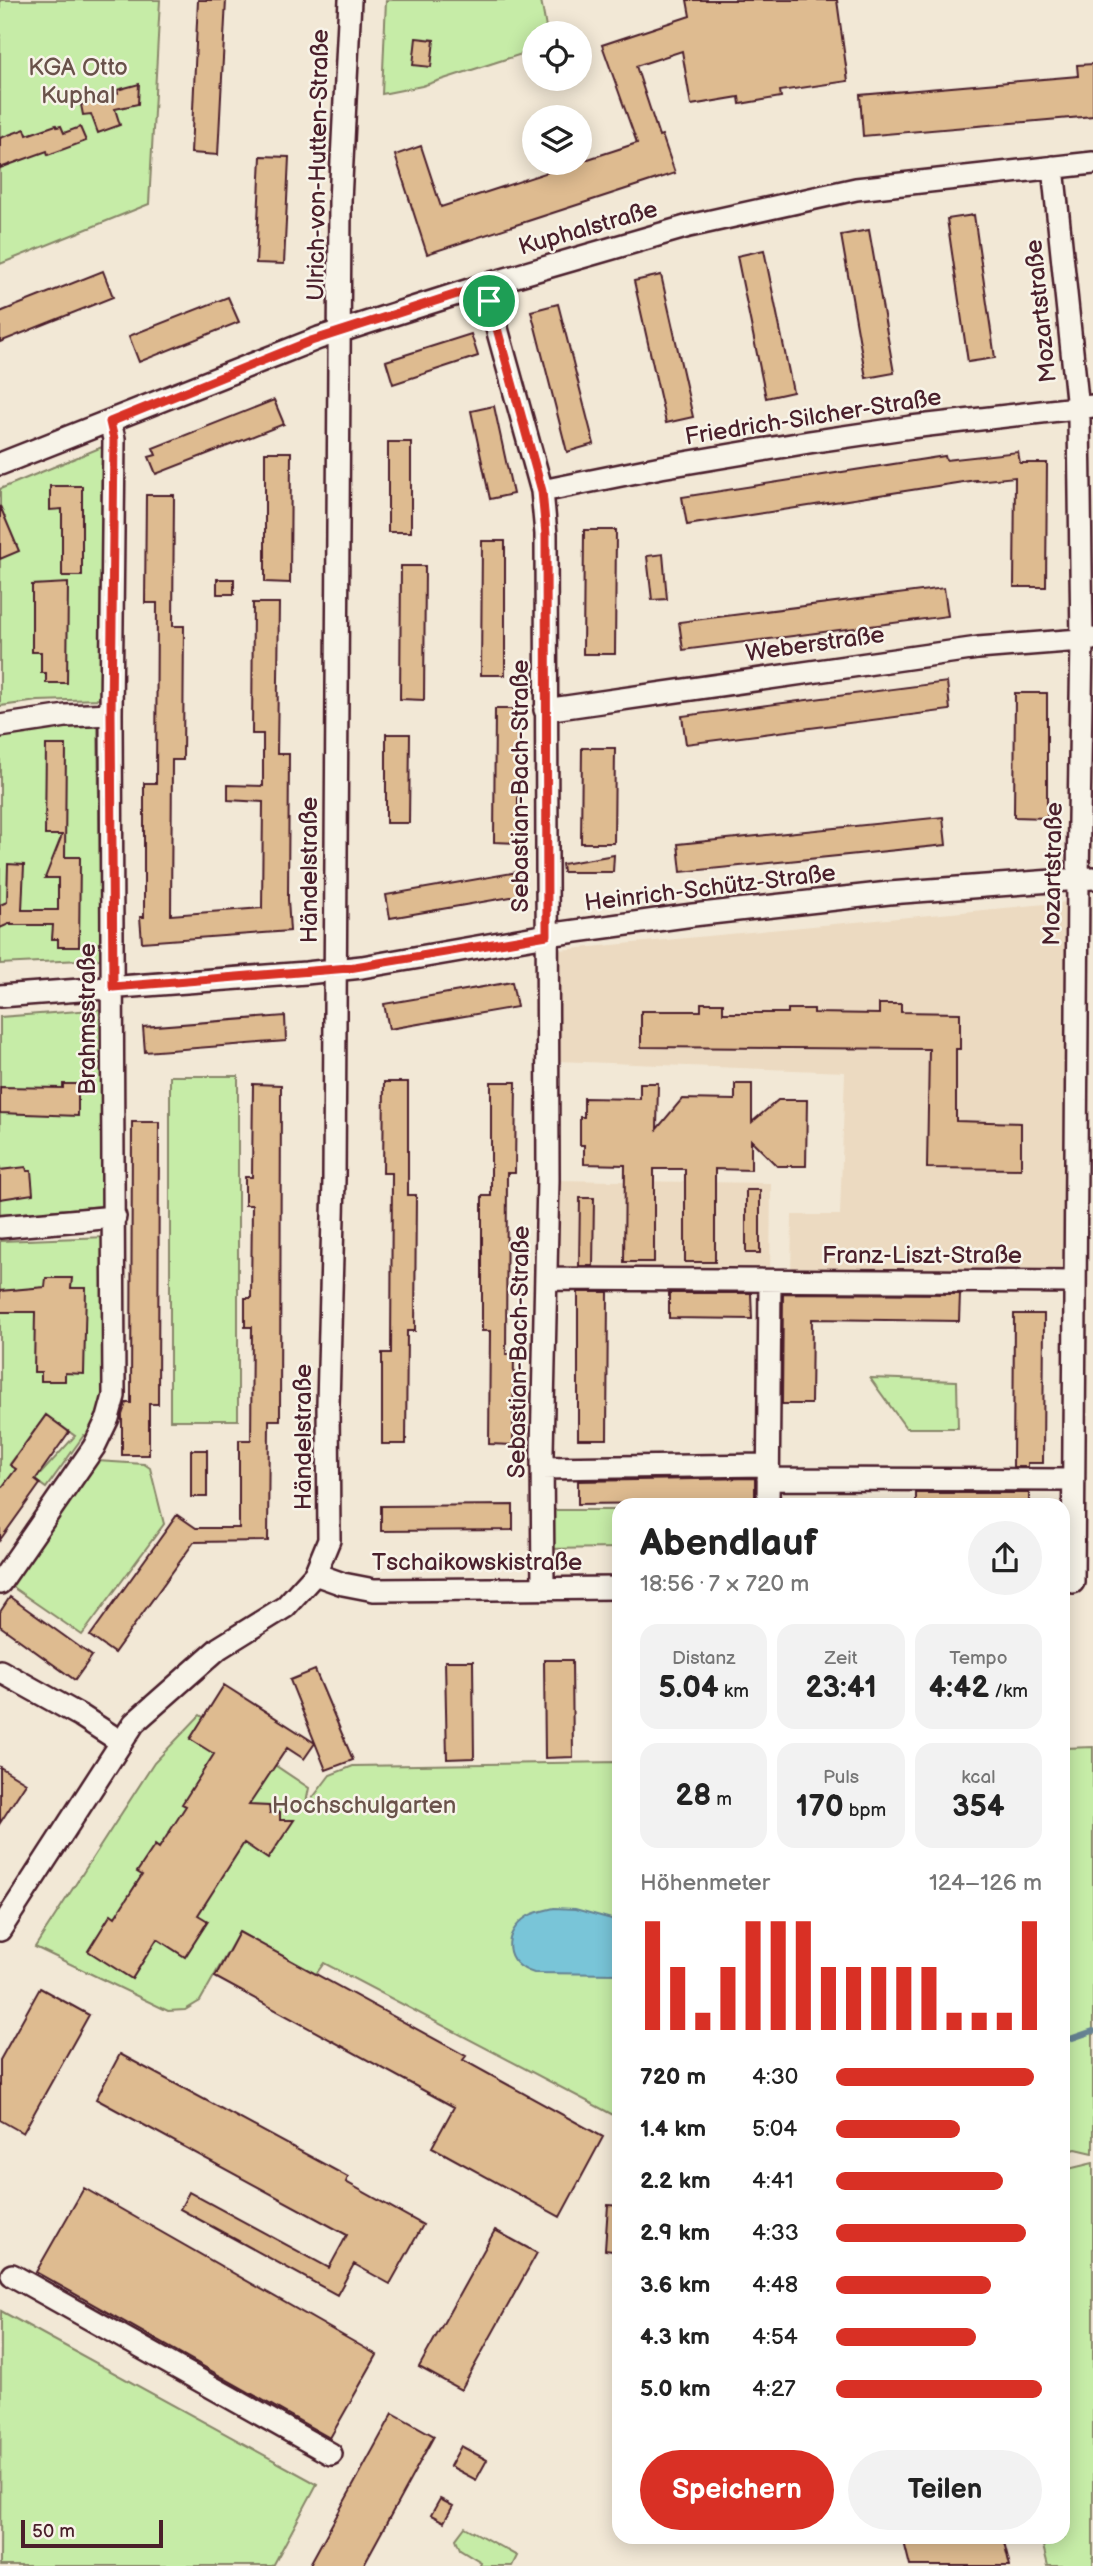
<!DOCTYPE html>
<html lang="de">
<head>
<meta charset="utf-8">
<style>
  body { margin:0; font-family:"Balsamiq Sans",sans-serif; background:#f2f2f2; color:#222; height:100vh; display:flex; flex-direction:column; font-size:26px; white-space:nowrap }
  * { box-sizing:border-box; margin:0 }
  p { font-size:23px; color:#767676 }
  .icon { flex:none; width:38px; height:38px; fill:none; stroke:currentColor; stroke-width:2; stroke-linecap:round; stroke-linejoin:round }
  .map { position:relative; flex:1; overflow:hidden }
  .sheet { position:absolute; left:612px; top:1498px; width:458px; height:1046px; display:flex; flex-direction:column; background:#fff; border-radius:21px; box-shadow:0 4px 18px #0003 }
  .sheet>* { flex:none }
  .controls { position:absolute; left:522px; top:21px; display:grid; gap:14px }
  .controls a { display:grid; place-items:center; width:70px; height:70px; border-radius:50%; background:#fff; box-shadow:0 4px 18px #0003; font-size:35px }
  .scale { position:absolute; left:21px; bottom:18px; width:142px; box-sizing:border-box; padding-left:7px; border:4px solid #4a1f2b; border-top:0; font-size:19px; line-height:24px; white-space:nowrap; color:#4a1f2b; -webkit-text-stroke:5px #f7f3e8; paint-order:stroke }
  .pin { position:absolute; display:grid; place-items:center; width:60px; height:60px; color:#fff; margin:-30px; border:4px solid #fff; border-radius:50%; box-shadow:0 2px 7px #0007 }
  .round { display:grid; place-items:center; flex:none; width:74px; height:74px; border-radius:37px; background:#f2f2f2 }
  .head { display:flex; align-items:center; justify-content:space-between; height:119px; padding:0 28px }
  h1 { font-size:38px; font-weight:600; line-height:52px }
  .metrics { display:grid; grid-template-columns:repeat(3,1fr); gap:10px; height:119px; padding:7px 28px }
  .metrics div { display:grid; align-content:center; border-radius:18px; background:#f2f2f2; text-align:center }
  .metrics b { font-size:30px; font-weight:600 }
  .metrics small { font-size:19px; font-weight:400 }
  .metrics p { font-size:19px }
  .chart { height:196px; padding:14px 28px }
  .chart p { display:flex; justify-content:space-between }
  .chart svg { width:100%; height:126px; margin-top:7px; stroke:#d93025; stroke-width:6 }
  .cta { display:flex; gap:14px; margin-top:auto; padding:14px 28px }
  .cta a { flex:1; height:80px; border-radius:42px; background:#d93025; color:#fff; font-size:28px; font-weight:600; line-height:80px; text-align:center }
  .cta a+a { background:#f2f2f2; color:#222 }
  ul { padding:0 28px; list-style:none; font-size:23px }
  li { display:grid; grid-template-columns:112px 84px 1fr; align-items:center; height:52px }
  li i { height:18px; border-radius:9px; background:#d93025 }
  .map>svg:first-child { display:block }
  .built { fill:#ecdac1 }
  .green { fill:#c6eca7; stroke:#888669; stroke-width:2 }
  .water { fill:#79c5d8; stroke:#668393; stroke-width:2 }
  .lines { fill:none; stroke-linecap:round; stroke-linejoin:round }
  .stream { stroke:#668393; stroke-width:6 }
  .building { fill:#debb90; stroke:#4a1f2b; stroke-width:2 }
  .minor-casing { stroke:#4a1f2b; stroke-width:26 }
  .minor { stroke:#f7f3e8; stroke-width:21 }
  .route-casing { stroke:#fff; stroke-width:14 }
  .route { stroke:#d93025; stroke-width:9 }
  .labels { text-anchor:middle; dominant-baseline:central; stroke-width:5; stroke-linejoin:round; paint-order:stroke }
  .park-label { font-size:24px; fill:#69524a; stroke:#f7f3e8 }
  .street-label { font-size:24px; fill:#4a1f2b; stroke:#f7f3e8 }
</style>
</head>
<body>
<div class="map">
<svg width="1093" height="2566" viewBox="0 0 1093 2566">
  <rect width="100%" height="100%" fill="#f2e8d6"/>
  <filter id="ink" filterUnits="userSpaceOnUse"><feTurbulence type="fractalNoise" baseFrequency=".0143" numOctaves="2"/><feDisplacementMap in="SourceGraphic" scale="14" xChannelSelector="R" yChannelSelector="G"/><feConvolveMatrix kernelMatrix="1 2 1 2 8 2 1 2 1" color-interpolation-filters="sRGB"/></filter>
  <g filter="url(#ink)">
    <path class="built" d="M 1078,901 L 1074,1282 L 791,1281 L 792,1215 L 840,1215 L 845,1072 L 557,1061 L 559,950 Z
      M 548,1180 L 771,1183 L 770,1282 L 547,1279 Z"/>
    <path class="green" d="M 0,0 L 160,0 L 149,204 L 0,264 Z
      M 386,0 L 541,0 L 547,33 L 534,33 L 534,50 L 422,86 L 382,94 Z
      M 102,447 L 100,699 L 38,701 L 0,706 L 0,489 Z
      M 98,720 L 101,959 L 0,964 L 0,733 Z
      M 105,1009 L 103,1206 L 0,1215 L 0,1017 Z
      M 170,1076 L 238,1076 L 238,1420 L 170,1420 Z
      M 106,1237 L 107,1384 L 93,1441 L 84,1435 L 46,1488 L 35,1480 L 75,1436 L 46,1415 L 10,1464 L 16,1469 L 0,1490 L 0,1241 Z
      M 870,1378 L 957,1381 L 958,1428 L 906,1428 Z
      M 97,1461 L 144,1464 L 150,1468 L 164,1524 L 82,1635 L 8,1584 Z
      M 542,1510 L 619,1510 L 619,1548 L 542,1549 Z
      M 200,1715 L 309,1788 L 305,1808 L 330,1775 L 353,1766 L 619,1762 L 619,2118 L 324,1963 L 316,1974 L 239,1932 L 200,2001 L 185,2010 L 168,2011 L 35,1947 L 154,1763 Z
      M 1093,1747 L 1093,2153 L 1076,2149 L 1064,2152 L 1064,1748 Z
      M 1093,2163 L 1093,2566 L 1048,2566 L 1041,2538 L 1064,2538 L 1064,2170 Z
      M 1,2311 L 317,2484 L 273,2566 L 0,2566 Z
      M 465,2527 L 517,2556 L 512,2566 L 480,2566 L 481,2562 L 460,2549 L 456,2539 Z"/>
    <path class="water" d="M 554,1908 L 575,1909 L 619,1921 L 619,1974 L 534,1973 C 503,1964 501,1933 528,1916 C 535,1912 545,1910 554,1908 Z"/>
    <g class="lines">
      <path class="stream" d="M 1064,2041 L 1093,2031"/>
    </g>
    <path class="building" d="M 198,0 L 226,0 L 218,155 L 191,153 Z
      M 687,0 L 837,0 L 848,81 L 780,91 L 781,97 L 740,104 L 739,97 L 691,105 L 682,51 L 636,66 L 659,136 L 662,135 L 675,173 L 427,254 L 395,155 L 421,146 L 441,207 L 637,143 L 602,45 L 690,16 Z
      M 416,38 L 434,40 L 431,67 L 413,65 Z
      M 1093,64 L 1093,116 L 863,136 L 860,95 L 1078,76 L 1077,65 Z
      M 139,84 L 138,104 L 115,109 L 120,125 L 98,133 L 91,114 L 83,115 L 81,105 L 118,93 L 117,90 Z
      M 56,125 L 57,127 L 61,126 L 64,133 L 80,127 L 86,141 L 48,155 L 47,151 L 0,168 L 0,138 L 25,129 L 27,135 Z
      M 261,156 L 289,157 L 284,264 L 256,263 Z
      M 974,215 L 995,358 L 968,362 L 947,219 Z
      M 869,230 L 894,373 L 866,378 L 841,235 Z
      M 764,250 L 793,392 L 766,398 L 737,256 Z
      M 103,271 L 113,297 L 0,342 L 0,312 Z
      M 661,275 L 693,417 L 666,423 L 634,281 Z
      M 228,297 L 239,322 L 139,362 L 129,336 Z
      M 558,304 L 594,444 L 567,452 L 531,311 Z
      M 471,334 L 478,356 L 393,384 L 386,361 Z
      M 274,400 L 284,424 L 156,474 L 149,457 L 156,455 L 153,448 Z
      M 494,406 L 513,494 L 490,499 L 471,411 Z
      M 388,442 L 411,442 L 411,532 L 388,532 Z
      M 265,452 L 291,452 L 290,583 L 265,582 Z
      M 1018,452 L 1020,463 L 1047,463 L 1046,587 L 1014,587 L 1015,477 L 976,481 L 976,480 L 687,525 L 682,497 L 945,456 L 946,460 Z
      M 50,486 L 82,486 L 82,576 L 62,576 L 62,509 L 50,510 Z
      M 146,495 L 174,495 L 173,626 L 184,626 L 183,760 L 172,760 L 171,915 L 262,908 L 263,802 L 228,800 L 228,785 L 263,786 L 263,734 L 252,734 L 253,603 L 279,603 L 277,754 L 289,754 L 288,899 L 290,931 L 142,942 L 140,917 L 144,917 L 144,783 L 156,783 L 157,603 L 145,603 Z
      M 0,506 L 19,551 L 0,559 Z
      M 584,530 L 616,530 L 615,654 L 583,654 Z
      M 482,541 L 505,541 L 505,675 L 481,675 Z
      M 663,554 L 667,599 L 652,600 L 647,556 Z
      M 401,566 L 425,566 L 424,700 L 400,699 Z
      M 217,579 L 234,579 L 234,594 L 217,594 Z
      M 68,583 L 67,683 L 46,683 L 46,673 L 41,673 L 41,652 L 32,652 L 32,585 Z
      M 944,588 L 948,616 L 683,650 L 679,622 Z
      M 947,682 L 950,710 L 686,744 L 682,716 Z
      M 1015,693 L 1047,693 L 1047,818 L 1014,817 Z
      M 495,709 L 518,709 L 518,843 L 494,842 Z
      M 386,734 L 410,734 L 409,823 L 386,823 Z
      M 46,745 L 66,745 L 65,857 L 80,857 L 79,947 L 58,947 L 58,939 L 52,939 L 53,925 L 11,925 L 11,923 L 0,928 L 0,905 L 7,902 L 8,864 L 24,865 L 22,910 L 58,910 L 58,878 L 45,878 L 62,835 L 45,835 Z
      M 582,748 L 615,748 L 614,843 L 581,843 Z
      M 943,817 L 946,845 L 681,872 L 678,844 Z
      M 614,855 L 613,872 L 563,872 L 562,864 Z
      M 518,872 L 522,895 L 390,918 L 386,895 Z
      M 512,982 L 517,1007 L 389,1029 L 384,1004 Z
      M 701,1003 L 723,1003 L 723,1013 L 788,1013 L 788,1009 L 814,1009 L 814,1013 L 879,1014 L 879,1004 L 901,1004 L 901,1012 L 960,1013 L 960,1049 L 956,1049 L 956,1121 L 1021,1123 L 1021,1169 L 927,1168 L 929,1049 L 641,1047 L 641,1011 L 701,1011 Z
      M 285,1016 L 286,1041 L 145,1052 L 143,1027 Z
      M 384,1082 L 408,1082 L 408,1195 L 416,1195 L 415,1331 L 407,1331 L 406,1444 L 382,1444 L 382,1353 L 391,1353 L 392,1173 L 383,1173 Z
      M 491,1082 L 516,1082 L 515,1173 L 507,1173 L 506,1354 L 514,1354 L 513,1445 L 489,1444 L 490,1331 L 482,1331 L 482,1196 L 491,1196 Z
      M 640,1083 L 658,1083 L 657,1129 L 682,1099 L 735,1100 L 735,1084 L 752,1084 L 752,1122 L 778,1100 L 807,1100 L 806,1166 L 777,1166 L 751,1140 L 751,1170 L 715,1169 L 715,1262 L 685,1262 L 685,1169 L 654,1169 L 654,1262 L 624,1262 L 625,1165 L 584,1164 L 584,1145 L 580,1145 L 580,1117 L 584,1117 L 584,1098 L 640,1099 Z
      M 63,1084 L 78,1084 L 78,1116 L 0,1113 L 0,1087 L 63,1088 Z
      M 253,1084 L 281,1085 L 280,1420 L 269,1420 L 268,1541 L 194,1542 L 114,1653 L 90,1636 L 177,1515 L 196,1528 L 239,1528 L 239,1440 L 251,1440 L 252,1327 L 245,1327 L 245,1298 L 251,1298 L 252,1205 L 245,1205 L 245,1177 L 252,1177 Z
      M 132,1122 L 159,1122 L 158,1404 L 149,1404 L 149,1455 L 122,1455 L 122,1415 L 126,1403 L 131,1403 Z
      M 26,1167 L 27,1171 L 31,1171 L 33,1194 L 0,1199 L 0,1170 Z
      M 746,1190 L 760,1190 L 760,1253 L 746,1253 Z
      M 580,1198 L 594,1198 L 593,1266 L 579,1266 Z
      M 46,1278 L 72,1278 L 71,1288 L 86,1288 L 84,1374 L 65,1373 L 65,1381 L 41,1381 L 41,1372 L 34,1372 L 35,1312 L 0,1312 L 0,1291 L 45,1287 Z
      M 578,1292 L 608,1292 L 607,1439 L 578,1439 Z
      M 669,1293 L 751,1293 L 752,1319 L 669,1318 Z
      M 783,1293 L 960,1294 L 959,1321 L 812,1319 L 811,1404 L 782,1404 Z
      M 1014,1314 L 1044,1314 L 1043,1463 L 1028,1463 L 1028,1467 L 1013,1467 Z
      M 46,1415 L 69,1432 L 35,1480 L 40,1484 L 0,1540 L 0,1490 L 16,1469 L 10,1465 Z
      M 191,1450 L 207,1450 L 207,1497 L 191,1497 Z
      M 755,1478 L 755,1502 L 578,1504 L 578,1481 Z
      M 916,1493 L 1029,1493 L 1029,1505 L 916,1505 Z
      M 513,1505 L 513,1530 L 381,1531 L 381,1506 Z
      M 10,1597 L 92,1656 L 75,1680 L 0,1626 L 0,1612 Z
      M 544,1660 L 572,1660 L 573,1757 L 545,1758 Z
      M 445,1661 L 473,1661 L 474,1758 L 447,1759 Z
      M 315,1670 L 353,1760 L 326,1770 L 290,1680 Z
      M 224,1685 L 315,1743 L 304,1759 L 287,1748 L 249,1805 L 269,1806 L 270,1813 L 280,1812 L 280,1820 L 294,1820 L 268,1859 L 244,1843 L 198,1915 L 208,1921 L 185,1957 L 157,1939 L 132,1979 L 88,1951 L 111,1914 L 115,1917 L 142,1875 L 137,1872 L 155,1845 L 159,1848 L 186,1806 L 182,1804 L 214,1754 L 190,1739 Z
      M 0,1767 L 26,1783 L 0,1823 Z
      M 239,1932 L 466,2056 L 463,2060 L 603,2137 L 560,2217 L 432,2147 L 454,2107 L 215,1977 Z
      M 40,1988 L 89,2015 L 23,2133 L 0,2120 L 0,2060 Z
      M 120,2054 L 348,2177 L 346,2182 L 423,2225 L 390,2284 L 354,2264 L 337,2295 L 180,2209 L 189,2192 L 329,2268 L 347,2235 L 96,2099 Z
      M 84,2188 L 377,2355 L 330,2438 L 36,2272 Z
      M 608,2205 L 620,2206 L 620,2252 L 605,2250 Z
      M 495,2230 L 537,2253 L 461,2390 L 419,2367 Z
      M 393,2413 L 434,2436 L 363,2566 L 309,2566 Z
      M 461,2446 L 487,2460 L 476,2480 L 450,2466 Z
      M 440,2499 L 453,2506 L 444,2522 L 431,2515 Z
      M 903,2538 L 1003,2538 L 1010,2566 L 910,2566 Z"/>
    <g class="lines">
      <g class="minor-casing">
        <path id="minor" d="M 1053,167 L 1079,419 L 1082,640 L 1078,878 L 1073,1582
          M 485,285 L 542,491 L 546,534 L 548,1180 L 542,1452 L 543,1589
          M 0,464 L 319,338 L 485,285 L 689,226 L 856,189 L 1093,163
          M 542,491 L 661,467 L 809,442 L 911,427 L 1093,406
          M 545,710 L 978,648 L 1093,639
          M 0,726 L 66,716 L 111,714
          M 0,996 L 306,973 L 362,967 L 547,935 L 693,915 L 889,893 L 1093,878
          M 0,1227 L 115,1217
          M 547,1279 L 1074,1282
          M 542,1468 L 768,1465
          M 768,1479 L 1072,1480
          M 768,1505 L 770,1282
          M 315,1574 L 343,1584 L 374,1590 L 620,1588
          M 0,1583 L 94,1447 L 108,1418 L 114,1396 L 111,714 L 114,439 L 110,422
          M 0,1671 L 81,1716 L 121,1742
          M 0,1930 L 134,1723 L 219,1648 L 285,1607 L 315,1574 L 329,1540 L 328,1404 L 334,1180 L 340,201 L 350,0
          M 12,2275 L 331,2454"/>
      </g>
      <use href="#minor" class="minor"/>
    </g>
  </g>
  <g class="lines" filter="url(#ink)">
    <g class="route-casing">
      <path id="route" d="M 485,285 L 542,491 L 546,534 L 547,935 L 349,968 L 113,987 L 111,714 L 114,439 L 110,422 L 311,341 Z"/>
    </g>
    <use href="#route" class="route"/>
  </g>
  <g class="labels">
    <g class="park-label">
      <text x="78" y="67">KGA Otto<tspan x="78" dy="28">Kuphal</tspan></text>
      <text x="364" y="1805">Hochschulgarten</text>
    </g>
    <g class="street-label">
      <text transform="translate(318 165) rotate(-89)">Ulrich-von-Hutten-Straße</text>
      <text transform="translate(588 228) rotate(-16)">Kuphalstraße</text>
      <text transform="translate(1041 311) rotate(-96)">Mozartstraße</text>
      <text transform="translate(813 417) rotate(-9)">Friedrich-Silcher-Straße</text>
      <text transform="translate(815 644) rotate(-8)">Weberstraße</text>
      <text transform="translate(520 786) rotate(-90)">Sebastian-Bach-Straße</text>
      <text transform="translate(309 870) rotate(-90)">Händelstraße</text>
      <text transform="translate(1053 874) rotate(-89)">Mozartstraße</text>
      <text transform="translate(710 888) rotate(-7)">Heinrich-Schütz-Straße</text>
      <text transform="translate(87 1019) rotate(-90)">Brahmsstraße</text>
      <text x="922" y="1255">Franz-Liszt-Straße</text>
      <text transform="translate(519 1352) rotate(-89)">Sebastian-Bach-Straße</text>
      <text transform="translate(303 1437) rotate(-90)">Händelstraße</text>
      <text x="477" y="1562">Tschaikowskistraße</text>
    </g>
  </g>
</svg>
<div class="controls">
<a><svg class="icon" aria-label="locate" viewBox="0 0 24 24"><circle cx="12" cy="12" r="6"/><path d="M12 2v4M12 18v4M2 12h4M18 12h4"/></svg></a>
<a><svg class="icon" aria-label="layers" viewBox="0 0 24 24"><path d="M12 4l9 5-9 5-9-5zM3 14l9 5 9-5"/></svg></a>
</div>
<div class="scale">50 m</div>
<div class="pin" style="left:489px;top:301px;background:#1e9e55"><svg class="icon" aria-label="arrive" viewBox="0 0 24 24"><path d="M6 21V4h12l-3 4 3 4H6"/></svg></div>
<section class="sheet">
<div class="head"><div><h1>Abendlauf</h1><p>18:56 · 7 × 720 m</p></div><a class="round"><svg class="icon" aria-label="share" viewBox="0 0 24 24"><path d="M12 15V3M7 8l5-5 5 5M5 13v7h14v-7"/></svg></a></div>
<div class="metrics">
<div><p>Distanz</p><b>5.04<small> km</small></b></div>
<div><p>Zeit</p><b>23:41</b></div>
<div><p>Tempo</p><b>4:42<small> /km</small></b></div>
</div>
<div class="metrics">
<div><b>28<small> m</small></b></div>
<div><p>Puls</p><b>170<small> bpm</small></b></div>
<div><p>kcal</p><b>354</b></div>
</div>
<div class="chart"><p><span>Höhenmeter</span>124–126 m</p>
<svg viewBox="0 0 160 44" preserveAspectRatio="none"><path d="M5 44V6M15 44V22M25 44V38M35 44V22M45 44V6M55 44V6M65 44V6M75 44V22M85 44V22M95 44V22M105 44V22M115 44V22M125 44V38M135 44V38M145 44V38M155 44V6"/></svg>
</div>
<ul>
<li><b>720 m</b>4:30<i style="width:96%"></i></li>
<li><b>1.4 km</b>5:04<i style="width:60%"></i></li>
<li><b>2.2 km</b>4:41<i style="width:81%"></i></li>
<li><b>2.9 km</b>4:33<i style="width:92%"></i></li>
<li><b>3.6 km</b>4:48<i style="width:75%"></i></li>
<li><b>4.3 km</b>4:54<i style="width:68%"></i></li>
<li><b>5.0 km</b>4:27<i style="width:100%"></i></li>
</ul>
<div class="cta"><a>Speichern</a><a>Teilen</a></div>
</section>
</div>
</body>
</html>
